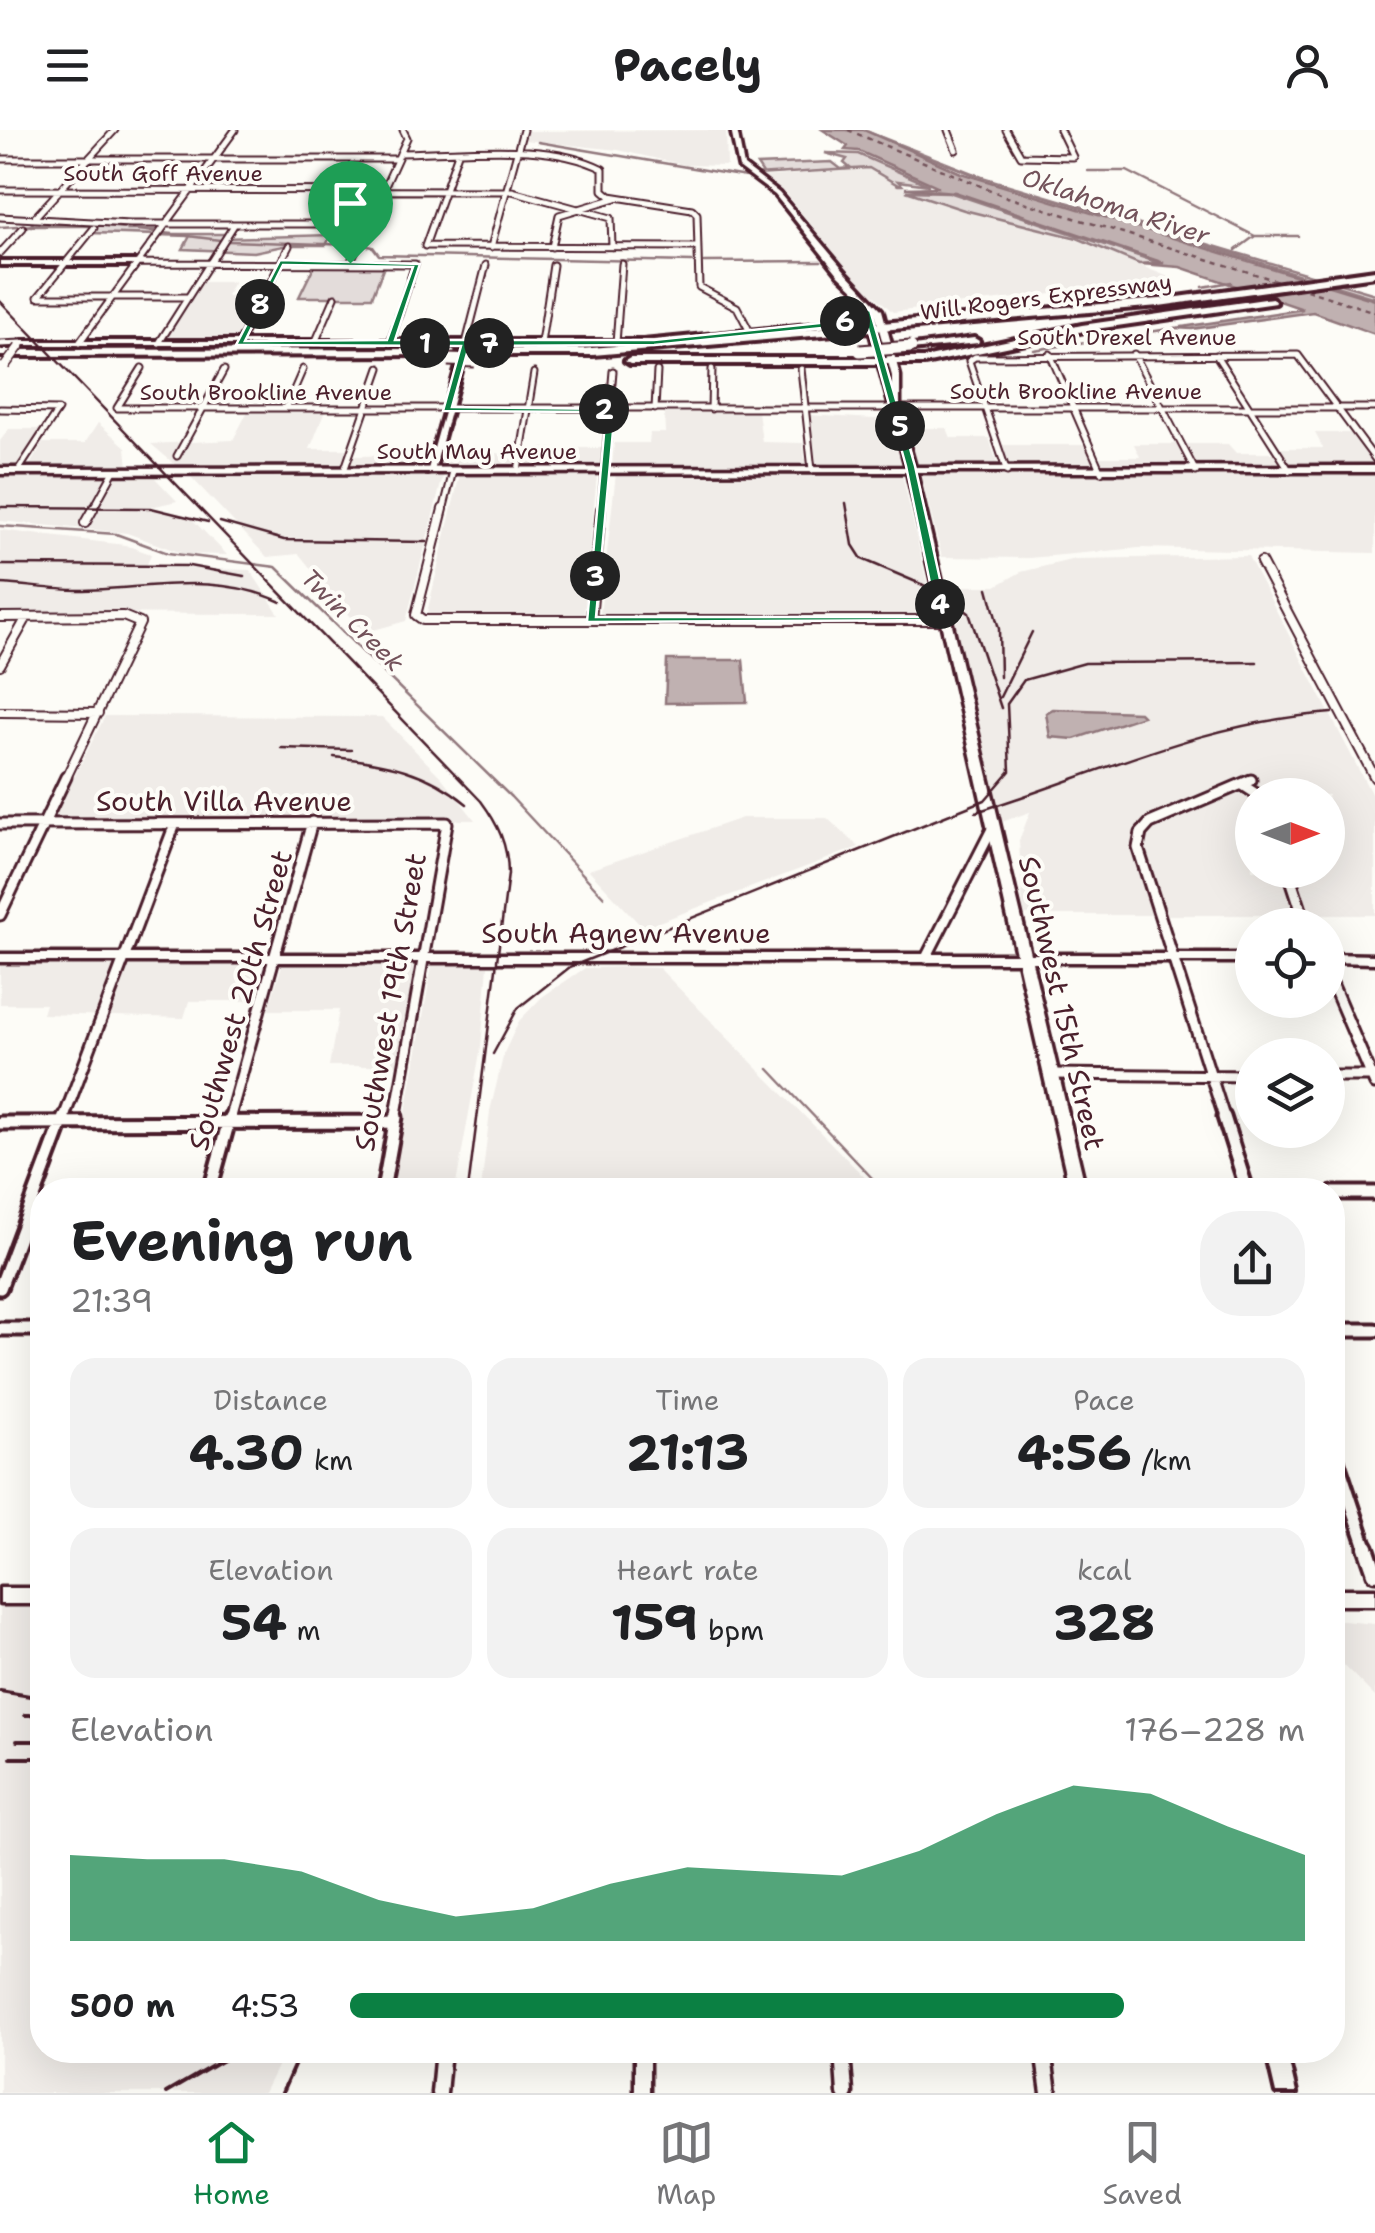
<!DOCTYPE html>
<html lang="en">
<head>
<meta charset="utf-8">
<style>
  body { margin:0; font-family:"Shantell Sans",sans-serif; background:#f2f2f2; color:#202124; height:100vh; display:flex; flex-direction:column; font-size:38px; white-space:nowrap }
  * { box-sizing:border-box; margin:0 }
  p { font-size:32px; color:#757577 }
  .icon { flex:none; width:55px; height:55px; fill:none; stroke:currentColor; stroke-width:2; stroke-linecap:round; stroke-linejoin:round }
  .map { position:relative; flex:1; overflow:hidden }
  .panel { position:absolute; left:30px; top:1048px; width:1315px; height:885px; display:flex; flex-direction:column; background:#fff; border-radius:40px; box-shadow:0 10px 40px #0002 }
  .panel>* { flex:none }
  .needle { width:65px; rotate:90deg }
  .fabs { position:absolute; left:1235px; top:648px; display:grid; gap:20px }
  .fabs a { display:grid; place-items:center; width:110px; height:110px; border-radius:50%; background:#fff; box-shadow:0 10px 40px #0002; font-size:50px }
  .pin { position:absolute; display:grid; place-items:center; width:85px; height:85px; color:#fff; margin:-102px -42px; border-radius:50% 50% 50% 0; rotate:-45deg; box-shadow:0 0 10px #0007 }
  .pin .icon { rotate:45deg }
  .km { position:absolute; width:50px; height:50px; margin:-25px; border-radius:50%; background:#222; color:#fff; font-size:28px; line-height:50px; text-align:center }
  .round { display:grid; place-items:center; flex:none; width:105px; height:105px; border-radius:40px; background:#f2f2f2 }
  .headline { display:flex; align-items:center; justify-content:space-between; height:170px; padding:0 40px }
  h1 { font-size:55px; font-weight:700; line-height:75px }
  .stats { display:grid; grid-template-columns:repeat(3,1fr); gap:15px; height:170px; padding:10px 40px }
  .stats div { display:grid; align-content:center; border-radius:25px; background:#f2f2f2; text-align:center }
  .stats b { font-size:50px; font-weight:700 }
  .stats small { font-size:28px; font-weight:400 }
  .stats p { font-size:28px }
  .chart { height:280px; padding:20px 40px }
  .chart p { display:flex; justify-content:space-between }
  .chart svg { width:100%; height:180px; margin-top:10px; fill:#0b8043; opacity:.7 }
  ul { padding:0 40px; list-style:none; font-size:32px }
  li { display:grid; grid-template-columns:160px 120px 1fr; align-items:center; height:75px }
  li i { height:25px; border-radius:12px; background:#0b8043 }
  header { display:flex; justify-content:space-between; align-items:center; height:130px; padding:0 40px; background:#fff; font-size:45px; font-weight:700 }
  .dock { display:flex; justify-content:space-around; align-items:center; height:140px; border-top:2px solid #e0e0e0; background:#fff; font-size:28px; color:#757577 }
  .dock a { display:grid; justify-items:center; gap:5px }
  .dock .active { color:#0b8043 }
  .map>svg:first-child { display:block }
  .built { fill:#f0ece8; fill-rule:evenodd }
  .green { fill:#e3dcda; stroke:#967e82; stroke-width:2.5 }
  .water { fill:#c0b1b1; stroke:#91777b; stroke-width:2.5 }
  .lines { fill:none; stroke-linecap:round; stroke-linejoin:round }
  .stream { stroke:#91777b; stroke-width:2.5 }
  .ferry { stroke:#73525a; stroke-width:2.5; stroke-dasharray:5 5; stroke-linecap:butt }
  .minor-far4-casing { stroke:#4a1f2b; stroke-width:9 }
  .minor-far3-casing { stroke:#4a1f2b; stroke-width:12 }
  .minor-far2-casing { stroke:#4a1f2b; stroke-width:15 }
  .minor-far1-casing { stroke:#4a1f2b; stroke-width:19 }
  .minor-casing { stroke:#4a1f2b; stroke-width:21 }
  .tertiary-casing { stroke:#4a1f2b; stroke-width:8 }
  .secondary-casing { stroke:#4a1f2b; stroke-width:7 }
  .motorway-casing { stroke:#4a1f2b; stroke-width:8 }
  .minor-far4 { stroke:#fdfcf7; stroke-width:5 }
  .minor-far3 { stroke:#fdfcf7; stroke-width:8 }
  .minor-far2 { stroke:#fdfcf7; stroke-width:9 }
  .minor-far1 { stroke:#fdfcf7; stroke-width:11 }
  .minor { stroke:#fdfcf7; stroke-width:14 }
  .tertiary { fill:#fdfcf7; fill-rule:evenodd }
  .secondary { fill:#fdfcf7; fill-rule:evenodd }
  .motorway { fill:#fdfcf7; fill-rule:evenodd }
  .rail-far1 { stroke:#4a1f2b; stroke-width:2.5 }
  .rail { stroke:#4a1f2b; stroke-width:4 }
  .tertiary-bridge-casing { stroke:#4a1f2b; stroke-width:11; stroke-linecap:butt }
  .motorway-bridge-casing { stroke:#4a1f2b; stroke-width:15; stroke-linecap:butt }
  .tertiary-bridge { stroke:#fdfcf7; stroke-width:8 }
  .motorway-bridge { stroke:#fdfcf7; stroke-width:11 }
  .route { fill:#0b8043; stroke:#fff; stroke-width:2.5; fill-rule:evenodd }
  .labels { text-anchor:middle; dominant-baseline:central; stroke-width:8; stroke-linejoin:round; paint-order:stroke }
  .far-street-label { font-size:22px; fill:#4a1f2b; stroke:#fdfcf7 }
  .far-water-label { font-size:25px; font-style:italic; fill:#73525a; stroke:#fdfcf7 }
  .street-label { font-size:28px; fill:#4a1f2b; stroke:#fdfcf7 }
</style>
</head>
<body>
<header><svg class="icon" aria-label="menu" viewBox="0 0 24 24"><path d="M4 6h16M4 12h16M4 18h16"/></svg>Pacely<svg class="icon" aria-label="person" viewBox="0 0 24 24"><circle cx="12" cy="8" r="4"/><path d="M4 21q1-7 8-7t8 7"/></svg></header>
<div class="map">
<svg width="1375" height="1963" viewBox="0 0 1375 1963">
  <rect width="100%" height="100%" fill="#fdfcf7"/>
  <filter id="ink" filterUnits="userSpaceOnUse"><feTurbulence type="fractalNoise" baseFrequency=".01" numOctaves="2"/><feDisplacementMap in="SourceGraphic" scale="20" xChannelSelector="R" yChannelSelector="G"/><feConvolveMatrix kernelMatrix="1 2 1 2 8 2 1 2 1" color-interpolation-filters="sRGB"/></filter>
  <g filter="url(#ink)">
    <path class="built" d="M 726,0 L 727,36 L 684,35 L 618,20 L 524,10 L 527,1 Z
      M 869,38 L 922,67 L 1080,111 L 1176,150 L 893,182 L 856,149 L 785,63 L 763,47 Z
      M 200,152 L 234,152 L 226,167 L 260,167 L 238,210 L 163,210 Z
      M 248,281 L 325,281 L 310,319 L 347,319 L 340,338 L 178,337 L 151,314 L 233,310 Z
      M 664,281 L 758,281 L 762,312 L 803,313 L 806,337 L 612,337 L 614,313 L 649,313 L 650,303 L 665,303 Z
      M 809,285 L 890,290 L 902,337 L 816,337 Z
      M 98,293 L 126,317 L 128,338 L 28,338 L 43,313 L 85,313 Z
      M 907,298 L 947,298 L 951,308 L 989,308 L 998,336 L 918,336 Z
      M 9,299 L 44,299 L 19,336 L 0,338 L 0,311 Z
      M 1315,303 L 1352,303 L 1375,336 L 1009,336 L 1003,315 L 1085,315 L 1091,327 L 1140,327 L 1134,314 L 1228,314 L 1236,323 L 1283,323 L 1282,318 L 1323,318 Z
      M 516,318 L 603,318 L 600,337 L 349,338 L 354,326 L 515,323 Z
      M 616,343 L 902,344 L 934,483 L 927,488 L 600,485 Z
      M 0,344 L 107,344 L 90,376 L 0,376 Z
      M 460,344 L 597,344 L 584,486 L 444,488 L 427,483 Z
      M 443,346 L 406,491 L 363,503 L 299,424 L 267,427 L 191,347 Z
      M 921,346 L 1375,346 L 1375,423 L 1139,418 L 1029,428 L 942,427 Z
      M 114,348 L 155,348 L 177,371 L 155,376 L 98,376 Z
      M 0,379 L 142,379 L 188,385 L 227,425 L 184,424 L 127,403 L 0,391 Z
      M 0,400 L 125,415 L 151,424 L 146,437 L 250,440 L 279,484 L 0,483 Z
      M 1248,426 L 1375,671 L 1375,785 L 1023,785 L 1019,711 L 1030,682 L 999,693 L 945,456 L 996,456 L 1021,442 L 1075,429 ZM 1252,665 L 1328,665 L 1328,740 L 1252,740 Z
      M 105,586 L 382,587 L 442,648 L 475,690 L 62,691 L 54,687 Z
      M 742,688 L 827,688 L 859,717 L 643,798 L 589,740 Z
      M 259,835 L 249,871 L 189,871 L 184,888 L 42,884 L 45,874 L 0,874 L 0,836 Z
      M 282,835 L 414,837 L 399,936 L 329,936 L 339,880 L 268,880 Z
      M 432,836 L 488,836 L 481,917 L 455,1060 L 392,1060 Z
      M 625,837 L 659,838 L 877,1060 L 481,1060 L 490,981 L 504,923 L 519,891 L 542,867 L 585,838 Z
      M 0,1477 L 42,1477 L 42,1920 L 285,1920 L 264,1963 L 0,1963 Z
      M 1333,1490 L 1375,1494 L 1375,1567 L 1333,1524 Z"/>
    <path class="green" d="M 868,2 L 982,47 L 1375,164 L 1375,168 L 972,44 Z
      M 825,23 L 858,24 L 929,55 L 898,51 L 902,55 L 898,55 L 869,38 L 756,45 L 763,44 L 757,35 L 832,32 L 841,39 L 850,38 L 844,33 L 847,29 Z
      M 906,61 L 949,62 L 1159,133 L 1139,134 L 1077,108 L 964,80 Z
      M 65,87 L 130,95 L 128,100 L 159,100 L 157,104 L 225,104 L 223,108 L 331,105 L 326,115 L 288,115 L 254,122 L 183,119 L 190,106 L 92,103 L 96,96 L 30,96 L 37,88 Z
      M 315,134 L 385,134 L 372,167 L 299,167 Z"/>
    <path class="water" d="M 823,0 L 864,0 L 961,43 L 1375,170 L 1375,204 L 1313,182 L 1192,199 L 1175,198 L 1303,179 L 1180,137 L 1141,134 L 1164,133 L 955,62 L 905,58 L 939,57 L 859,21 L 845,20 L 848,16 Z
      M 667,530 L 743,530 L 747,572 L 665,573 Z
      M 1053,579 L 1139,582 L 1143,586 L 1074,609 L 1050,607 L 1046,583 Z"/>
    <g class="lines">
      <path class="stream" d="M 538,12 L 746,47
        M 1088,41 L 1127,41 L 1255,106 L 1236,120
        M 91,94 L 220,110
        M 0,97 L 73,93
        M 1255,106 L 1298,106
        M 228,111 L 356,115
        M 363,115 L 373,117 L 379,125 L 692,132
        M 704,132 L 821,131
        M 1203,157 L 1231,152
        M 1034,220 L 1175,198
        M 0,396 L 116,404 L 168,423 L 276,437 L 511,667 L 604,767
        M 769,939 L 873,1049"/>
      <path class="ferry" d="M 848,0 L 1007,67 L 1284,153
        M 1297,157 L 1375,182"/>
      <g class="minor-far4-casing">
        <path id="minor-far4" d="M 948,0 L 956,20
          M 1006,0 L 1021,26 L 1073,27 L 1060,0
          M 400,23 C 463,23 545,10 603,39 L 603,60 L 610,66 L 692,79 L 697,84 L 699,157 L 737,177 L 750,202
          M 458,23 L 425,116 L 698,117
          M 0,29 L 397,29
          M 0,60 L 512,61 L 611,88 L 612,117
          M 0,87 L 130,94 L 368,94
          M 35,87 L 115,0
          M 491,117 L 523,0
          M 552,117 L 559,85 L 616,68
          M 0,123 L 23,98
          M 137,133 L 415,134 L 390,213
          M 350,133 L 407,8 L 403,0
          M 38,167 L 187,167
          M 38,167 L 94,98
          M 79,213 L 235,0
          M 159,213 L 234,95
          M 239,213 L 289,116
          M 315,213 L 335,167
          M 466,213 L 486,135
          M 541,213 L 553,135
          M 616,213 L 622,134
          M 0,214 L 22,213
          M 1050,224 L 1101,342
          M 1134,224 L 1196,342
          M 1216,225 L 1290,341
          M 142,238 L 117,278 L 1375,278
          M 801,239 L 812,340
          M 286,278 L 303,239
          M 0,279 L 58,280 L 18,341
          M 655,279 L 657,241
          M 711,279 L 712,239
          M 177,326 L 224,240
          M 344,341 L 380,238
          M 518,341 L 534,243
          M 1007,342 L 969,231 L 975,227 L 1298,225 L 1375,329
          M 92,381 L 114,341
          M 443,381 L 453,341
          M 601,381 L 613,241"/>
      </g>
      <g class="minor-far3-casing">
        <path id="minor-far3" d="M 443,379 L 416,485 L 423,490 L 944,490
          M 85,393 L 93,379
          M 1261,432 L 1375,648
          M 0,487 L 123,486 L 140,493 L 65,650
          M 591,490 L 601,379
          M 0,535 L 27,487
          M 0,582 L 98,583"/>
      </g>
      <g class="minor-far2-casing">
        <path id="minor-far2" d="M 1241,654 L 1258,665
          M 0,694 L 447,693 L 395,990
          M 1288,740 L 1306,795
          M 0,785 L 66,647
          M 926,828 L 992,699
          M 1328,844 L 1375,954
          M 1051,944 L 1252,946
          M 1328,946 L 1374,946
          M 63,990 L 175,694
          M 229,990 L 312,692
          M 1225,990 L 1138,718 L 1141,703 L 1150,693 L 1251,650"/>
      </g>
      <g class="minor-far1-casing">
        <path id="minor-far1" d="M 1224,987 L 1247,1060
          M 0,993 L 394,992
          M 210,1060 L 230,987
          M 383,1060 L 396,987
          M 1332,1063 L 1375,1063
          M 0,1158 L 64,987
          M 0,1199 L 42,1199
          M 1332,1200 L 1375,1200
          M 1332,1315 L 1367,1420"/>
      </g>
      <g class="minor-casing">
        <path id="minor" d="M 1366,1417 L 1375,1443
          M 642,1920 L 642,1963
          M 842,1920 L 845,1963
          M 1043,1920 L 1049,1963
          M 439,1963 L 443,1920"/>
      </g>
      <g class="tertiary-casing">
        <path id="tertiary" d="M 0,131 L 137,131 L 140,133 L 137,135 L 0,135 Z
          M 879,180 L 881,183 L 853,185 L 831,197 L 643,215 L 24,215 L 21,218 L 16,217 L 22,211 L 643,211 L 829,193 L 850,182 Z
          M 461,222 L 466,223 L 434,341 L 427,343 Z
          M 1266,1920 L 1286,1920 L 1296,1963 L 1276,1963 Z"/>
      </g>
      <g class="secondary-casing">
        <path id="secondary" d="M 731,0 L 737,0 L 744,36 L 779,63 L 845,141 L 882,180 L 900,246 L 900,274 L 898,276 L 915,337 L 1375,336 L 1375,342 L 916,342 L 1030,824 L 1252,824 L 1252,832 L 1032,832 L 1086,1060 L 1070,1060 L 1018,832 L 0,832 L 0,824 L 1016,824 L 907,342 L 0,344 L 0,338 L 906,337 L 860,165 L 839,145 L 775,65 L 739,38 ZM 869,175 L 874,181 L 892,246 L 892,256 Z
          M 1328,824 L 1375,825 L 1375,833 L 1328,832 Z
          M 0,1458 L 42,1458 L 42,1474 L 0,1474 Z
          M 1332,1459 L 1375,1459 L 1375,1475 L 1332,1475 Z"/>
      </g>
      <g class="motorway-casing">
        <path id="motorway" d="M 1375,140 L 1375,146 L 1159,176 L 593,225 L 475,225 L 470,222 L 475,219 L 580,219 L 1171,168 Z
          M 1272,168 L 1276,173 L 1089,200 L 924,234 L 630,234 L 625,231 L 630,228 L 924,228 L 1082,195 Z
          M 974,208 L 979,211 L 978,213 L 911,220 L 906,217 Z
          M 0,220 L 450,219 L 455,222 L 450,225 L 0,226 Z"/>
      </g>
      <use href="#minor-far4" class="minor-far4"/>
      <use href="#minor-far3" class="minor-far3"/>
      <use href="#minor-far2" class="minor-far2"/>
      <use href="#minor-far1" class="minor-far1"/>
      <use href="#minor" class="minor"/>
      <use href="#tertiary" class="tertiary"/>
      <use href="#secondary" class="secondary"/>
      <use href="#motorway" class="motorway"/>
      <path class="rail-far1" d="M 0,171 L 481,671 C 498,694 508,715 508,744 L 468,1060
        M 846,373 L 853,415 L 862,429 L 942,463 L 969,483 L 1001,578
        M 0,377 L 151,378 L 208,392
        M 220,392 L 284,410 L 427,412
        M 0,435 L 189,436 L 244,446
        M 0,454 C 26,455 52,460 79,460 C 149,459 215,441 281,472
        M 988,458 L 999,499 L 1000,547
        M 1000,567 L 1032,502
        M 281,618 L 351,620
        M 334,627 C 384,632 428,641 467,674
        M 976,682 C 1095,645 1206,591 1332,583
        M 493,924 L 518,878 L 570,837 L 985,670 L 1010,641 L 1007,574 L 1024,550 L 1085,533 L 1257,532"/>
      <path class="rail" d="M 0,1561 L 42,1568
        M 25,1585 L 42,1585
        M 17,1611 L 42,1611
        M 11,1628 L 42,1628
        M 166,1963 L 240,1920
        M 282,1963 L 301,1920"/>
      <g class="tertiary-bridge-casing">
        <path id="tertiary-bridge" d="M 5,236 L 19,217"/>
      </g>
      <g class="motorway-bridge-casing">
        <path id="motorway-bridge" d="M 860,221 L 911,217
          M 448,230 L 475,231"/>
      </g>
      <use href="#tertiary-bridge" class="tertiary-bridge"/>
      <use href="#motorway-bridge" class="motorway-bridge"/>
    </g>
  </g>
  <path class="route" d="M 280,130 L 420,134 L 395,210 L 654,210 L 829,192 L 849,181 L 870,180 L 915,336 L 949,490 L 587,492 L 606,282 L 443,281 L 461,216 L 236,215 ZM 283,135 L 413,137 L 387,210 L 245,211 ZM 864,184 L 906,336 L 937,487 L 596,487 L 615,279 L 452,277 L 469,216 L 654,215 L 832,197 Z"/>
  <g class="labels">
    <g class="far-street-label">
      <text x="163" y="43">South Goff Avenue</text>
      <text transform="translate(1046 167) rotate(-7)">Will Rogers Expressway</text>
      <text x="1127" y="207">South Drexel Avenue</text>
      <text x="1076" y="261">South Brookline Avenue</text>
      <text x="266" y="262">South Brookline Avenue</text>
      <text x="477" y="321">South May Avenue</text>
    </g>
    <g class="far-water-label">
      <text transform="translate(1116 76) rotate(18)">Oklahoma River</text>
      <text transform="translate(353 490) rotate(45)">Twin Creek</text>
    </g>
    <g class="street-label">
      <text x="224" y="671">South Villa Avenue</text>
      <text x="626" y="803">South Agnew Avenue</text>
      <text transform="translate(240 870) rotate(-74)">Southwest 20th Street</text>
      <text transform="translate(390 872) rotate(-80)">Southwest 19th Street</text>
      <text transform="translate(1062 873) rotate(77)">Southwest 15th Street</text>
    </g>
  </g>
</svg>
<div class="fabs">
<a><svg class="needle" viewBox="-14 -14 28 28"><path d="M0-13l5 13h-10z" fill="#e53935"/><path d="M0 13l5-13h-10z" fill="#757577"/></svg></a>
<a><svg class="icon" aria-label="locate" viewBox="0 0 24 24"><circle cx="12" cy="12" r="6"/><path d="M12 2v4M12 18v4M2 12h4M18 12h4"/></svg></a>
<a><svg class="icon" aria-label="layers" viewBox="0 0 24 24"><path d="M12 4l9 5-9 5-9-5zM3 14l9 5 9-5"/></svg></a>
</div>
<div class="pin" style="left:350px;top:133px;background:#1e9e55"><svg class="icon" aria-label="arrive" viewBox="0 0 24 24"><path d="M6 21V4h12l-3 4 3 4H6"/></svg></div>
<b class="km" style="left:425px;top:213px">1</b>
<b class="km" style="left:604px;top:279px">2</b>
<b class="km" style="left:595px;top:446px">3</b>
<b class="km" style="left:940px;top:474px">4</b>
<b class="km" style="left:900px;top:296px">5</b>
<b class="km" style="left:845px;top:191px">6</b>
<b class="km" style="left:489px;top:213px">7</b>
<b class="km" style="left:260px;top:174px">8</b>
<section class="panel">
<div class="headline"><div><h1>Evening run</h1><p>21:39</p></div><a class="round"><svg class="icon" aria-label="share" viewBox="0 0 24 24"><path d="M12 15V3M7 8l5-5 5 5M5 13v7h14v-7"/></svg></a></div>
<div class="stats">
<div><p>Distance</p><b>4.30<small> km</small></b></div>
<div><p>Time</p><b>21:13</b></div>
<div><p>Pace</p><b>4:56<small> /km</small></b></div>
</div>
<div class="stats">
<div><p>Elevation</p><b>54<small> m</small></b></div>
<div><p>Heart rate</p><b>159<small> bpm</small></b></div>
<div><p>kcal</p><b>328</b></div>
</div>
<div class="chart"><p><span>Elevation</span>176–228 m</p>
<svg viewBox="0 0 160 44" preserveAspectRatio="none"><path d="M0 44V23L10 24L20 24L30 27L40 34L50 38L60 36L70 30L80 26L90 27L100 28L110 22L120 13L130 6L140 8L150 16L160 23V44z"/></svg>
</div>
<ul>
<li><b>500 m</b>4:53<i style="width:81%"></i></li>
</ul>
</section>
</div>
<nav class="dock">
<a class="active"><svg class="icon" aria-label="home" viewBox="0 0 24 24"><path d="M3 11l9-7 9 7M6 9v11h12V9"/></svg>Home</a>
<a><svg class="icon" aria-label="map" viewBox="0 0 24 24"><path d="M3 6l6-2 6 2 6-2v14l-6 2-6-2-6 2zM9 4v14M15 6v14"/></svg>Map</a>
<a><svg class="icon" aria-label="saved" viewBox="0 0 24 24"><path d="M7 4h10v16l-5-4-5 4z"/></svg>Saved</a>
</nav>
</body>
</html>
